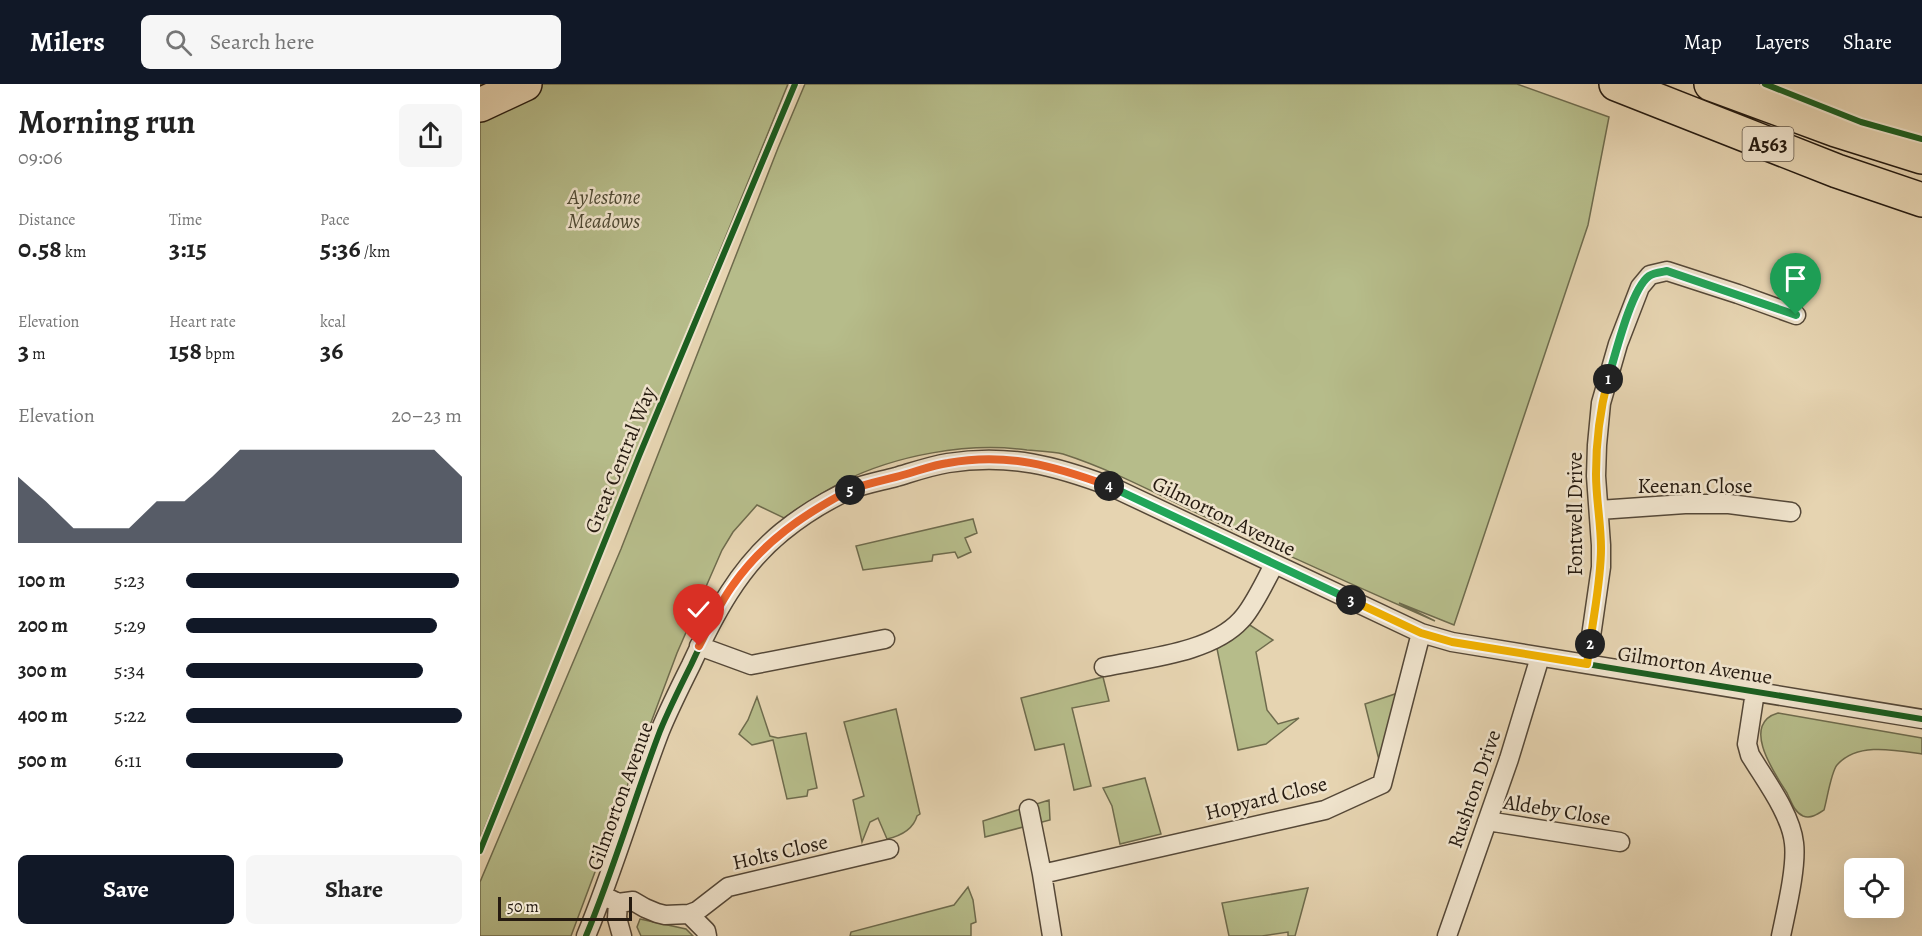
<!DOCTYPE html>
<html lang="en">
<head>
<meta charset="utf-8">
<style>
  body { margin:0; font-family:Alegreya,serif; background:#f6f6f6; color:#222; height:100vh; display:flex; flex-direction:column; font-size:22px; white-space:nowrap }
  * { box-sizing:border-box; margin:0 }
  p { font-size:20px; color:#767676 }
  .icon { flex:none; width:33px; height:33px; fill:none; stroke:currentColor; stroke-width:2; stroke-linecap:round; stroke-linejoin:round }
  .map { position:relative; flex:1; overflow:hidden }
  .drawer { display:flex; flex-direction:column; background:#fff; width:480px }
  .drawer>* { flex:none }
  .tools { position:absolute; left:1364px; top:774px; display:grid; gap:12px }
  .tools a { display:grid; place-items:center; width:60px; height:60px; border-radius:9px; background:#fff; box-shadow:0 6px 24px #0002; font-size:30px }
  .scale { position:absolute; left:18px; bottom:15px; width:134px; box-sizing:border-box; padding-left:6px; border:3px solid #251a10; border-top:0; font-size:16px; line-height:21px; white-space:nowrap; color:#251a10; -webkit-text-stroke:4px #efe3cc; paint-order:stroke }
  .pin { position:absolute; display:grid; place-items:center; width:51px; height:51px; color:#fff; margin:-62px -26px; border-radius:50% 50% 50% 0; rotate:-45deg; box-shadow:0 0 6px #0007 }
  .pin .icon { rotate:45deg }
  .km { position:absolute; width:30px; height:30px; margin:-15px; border-radius:50%; background:#222; color:#fff; font-size:16px; line-height:30px; text-align:center }
  .round { display:grid; place-items:center; flex:none; width:63px; height:63px; border-radius:9px; background:#f6f6f6 }
  .overview { display:flex; align-items:center; justify-content:space-between; height:102px; padding:0 18px }
  h1 { font-size:33px; font-weight:700; line-height:45px }
  .figures { display:grid; grid-template-columns:repeat(3,1fr); gap:9px; height:102px; padding:6px 18px }
  .figures div { display:grid; align-content:center }
  .figures b { font-size:26px; font-weight:700 }
  .figures small { font-size:16px; font-weight:400 }
  .figures p { font-size:16px }
  .chart { height:168px; padding:12px 18px }
  .chart p { display:flex; justify-content:space-between }
  .chart svg { width:100%; height:108px; margin-top:6px; fill:#111827; opacity:.7 }
  .button { display:flex; gap:12px; margin-top:auto; padding:12px 18px }
  .button a { flex:1; height:69px; border-radius:9px; background:#111827; color:#fff; font-size:24px; font-weight:700; line-height:69px; text-align:center }
  .button a+a { background:#f6f6f6; color:#222 }
  ul { padding:0 18px; list-style:none; font-size:20px }
  li { display:grid; grid-template-columns:96px 72px 1fr; align-items:center; height:45px }
  li i { height:15px; border-radius:8px; background:#111827 }
  header { display:flex; align-items:center; gap:36px; box-sizing:border-box; height:84px; padding:0 30px; background:#111827; color:#fff }
  header strong { font-size:28px }
  nav { display:flex; gap:33px; margin-inline-start:auto; font-size:21px }
  .search { width:420px; height:54px; background:#f6f6f6; display:flex; align-items:center; gap:15px; box-sizing:border-box; padding:0 21px; border-radius:9px; color:#767676; font-size:22px }
  main { display:flex; flex:1; min-height:0 }
  .map>svg:first-child { display:block }
  .green { fill:#b6bc8a; stroke:#6e6b4d; stroke-width:1.5 }
  .lines { fill:none; stroke-linecap:round; stroke-linejoin:round }
  .street-casing { stroke:#554838; stroke-width:21 }
  .highway-casing { stroke:#251a10; stroke-width:36 }
  .street { stroke:#efe3cc; stroke-width:18 }
  .highway { stroke:#e6d4b1; stroke-width:33 }
  .cycleway-casing { stroke:#efe3cc; stroke-width:10 }
  .cycleway { stroke:#1b5e20; stroke-width:6 }
  .split-1-casing { stroke:#fff; stroke-width:12 }
  .split-2-casing { stroke:#fff; stroke-width:12 }
  .split-3-casing { stroke:#fff; stroke-width:12 }
  .split-4-casing { stroke:#fff; stroke-width:12 }
  .split-5-casing { stroke:#fff; stroke-width:12 }
  .split-6-casing { stroke:#fff; stroke-width:12 }
  .split-1 { stroke:#22a559; stroke-width:8 }
  .split-2 { stroke:#f5b400; stroke-width:8 }
  .split-3 { stroke:#f5b400; stroke-width:8 }
  .split-4 { stroke:#22a559; stroke-width:8 }
  .split-5 { stroke:#f0652b; stroke-width:8 }
  .split-6 { stroke:#f0652b; stroke-width:8 }
  .labels { text-anchor:middle; dominant-baseline:central; stroke-width:5; stroke-linejoin:round; paint-order:stroke }
  .shield { fill:#efe3cc; stroke:#625648; stroke-width:1.5 }
  .shield-label { font-size:20px; font-weight:bold; fill:#251a10 }
  .park-label { font-size:21px; font-style:italic; fill:#504b35; stroke:#efe3cc }
  .street-label { font-size:21px; fill:#251a10; stroke:#efe3cc }
</style>
</head>
<body>
<header>
<strong>Milers</strong>
<div class="search"><svg class="icon" aria-label="search" viewBox="0 0 24 24"><circle cx="10" cy="10" r="6"/><path d="M15 15l6 6"/></svg>Search here</div>
<nav><a>Map</a><a>Layers</a><a>Share</a></nav>
</header>
<main>
<section class="drawer">
<div class="overview"><div><h1>Morning run</h1><p>09:06</p></div><a class="round"><svg class="icon" aria-label="share" viewBox="0 0 24 24"><path d="M12 15V3M7 8l5-5 5 5M5 13v7h14v-7"/></svg></a></div>
<div class="figures">
<div><p>Distance</p><b>0.58<small> km</small></b></div>
<div><p>Time</p><b>3:15</b></div>
<div><p>Pace</p><b>5:36<small> /km</small></b></div>
</div>
<div class="figures">
<div><p>Elevation</p><b>3<small> m</small></b></div>
<div><p>Heart rate</p><b>158<small> bpm</small></b></div>
<div><p>kcal</p><b>36</b></div>
</div>
<div class="chart"><p><span>Elevation</span>20–23 m</p>
<svg viewBox="0 0 160 44" preserveAspectRatio="none"><path d="M0 44V17L10 27L20 38L30 38L40 38L50 27L60 27L70 17L80 6L90 6L100 6L110 6L120 6L130 6L140 6L150 6L160 17V44z"/></svg>
</div>
<ul>
<li><b>100 m</b>5:23<i style="width:99%"></i></li>
<li><b>200 m</b>5:29<i style="width:91%"></i></li>
<li><b>300 m</b>5:34<i style="width:86%"></i></li>
<li><b>400 m</b>5:22<i style="width:100%"></i></li>
<li><b>500 m</b>6:11<i style="width:57%"></i></li>
</ul>
<div class="button"><a>Save</a><a>Share</a></div>
</section>
<div class="map">
<svg width="1442" height="852" viewBox="0 0 1442 852">
  <rect width="100%" height="100%" fill="#e6d4b1"/>
  <filter id="stains"><feTurbulence type="fractalNoise" baseFrequency=".00333" numOctaves="4"/><feColorMatrix values="0 0 0 0 .2 0 0 0 0 .09 0 0 0 0 .02 0 0 0 .5 -.17"/></filter>
  <radialGradient id="worn" r=".72"><stop offset=".6" stop-color="#630" stop-opacity="0"/><stop offset="1" stop-color="#630" stop-opacity=".3"/></radialGradient>
  <path class="green" d="M 0,0 L 308,0 L 0,755 Z
    M 325,0 L 1037,0 L 1129,33 L 1108,141 L 974,541 L 919,519 L 955,537 C 882,505 809,472 736,438 C 686,415 636,387 583,370 C 572,367 558,367 547,366 C 487,358 416,371 362,398 C 342,409 323,421 304,434 L 277,421 L 253,448 L 242,466 L 197,569 L 91,852 L 0,852 L 0,798 L 141,465 L 298,64 Z
    M 493,435 L 497,449 L 485,454 L 491,468 L 478,474 L 475,468 L 453,471 L 452,477 L 383,486 L 376,462 Z
    M 762,536 L 793,556 L 776,568 L 787,626 L 798,640 L 819,634 L 786,660 L 758,666 L 735,555 Z
    M 623,593 L 629,617 L 592,624 L 611,702 L 594,706 L 584,660 L 555,666 L 541,614 Z
    M 921,608 L 902,688 L 885,620 Z
    M 277,613 L 290,652 L 298,654 L 326,649 L 337,704 L 328,706 L 327,712 L 307,715 L 293,656 L 272,661 L 259,650 L 268,636 Z
    M 416,625 L 440,730 L 437,732 C 433,746 420,752 407,755 L 398,734 L 390,738 L 382,758 L 373,716 L 384,712 L 364,638 Z
    M 1298,629 L 1442,654 L 1442,670 C 1415,666 1377,658 1357,681 C 1351,688 1347,716 1344,726 C 1338,730 1331,735 1323,732 C 1314,728 1311,717 1307,709 C 1295,690 1260,640 1298,629 Z
    M 665,694 L 681,750 L 640,760 L 632,722 L 623,704 Z
    M 569,716 L 570,736 L 505,753 L 503,737 Z
    M 488,803 L 493,816 L 496,838 L 491,840 L 491,852 L 370,852 L 371,848 L 474,821 Z
    M 828,804 L 815,852 L 808,852 L 808,848 L 782,852 L 749,852 L 742,819 Z
    M 160,835 L 206,845 L 213,852 L 161,852 L 157,843 Z"/>
  <g class="lines">
    <g class="street-casing">
      <path id="street" d="M 1119,426 L 1205,420 L 1249,420 L 1311,428
        M 219,562 L 271,581 L 405,555
        M 1107,580 L 1121,483 L 1121,461 L 1116,392 L 1117,361 L 1121,319 L 1138,260 L 1160,203 L 1170,191 L 1187,187 L 1258,210 L 1316,231
        M 624,583 C 666,574 731,569 761,536 C 773,524 785,497 794,481
        M 1275,608 L 1267,660 L 1270,671 C 1285,696 1311,730 1314,759 C 1317,783 1306,827 1301,852
        M 549,725 L 562,790 L 572,852
        M 1007,737 L 1140,758
        M 562,790 L 845,726 L 902,700 L 941,549
        M 122,811 L 138,819 L 153,817 L 165,824 L 177,829 L 185,831 L 209,830 L 217,827 L 248,803 L 409,765
        M 138,819 L 137,834 L 142,852
        M 209,830 L 226,847 L 227,852
        M 106,852 C 134,785 154,715 180,647 C 189,625 200,603 211,581 C 234,531 259,483 302,448 C 323,431 347,416 372,405 C 385,400 401,397 416,393 C 433,388 450,382 468,379 C 529,369 576,382 632,403 L 941,549 L 972,558 L 1442,635
        M 967,852 L 1029,675 L 1060,573"/>
    </g>
    <g class="highway-casing">
      <path id="highway" d="M 1136,0 L 1357,87 L 1442,116
        M 1231,0 L 1356,46 L 1442,73
        M 0,21 L 45,0"/>
    </g>
    <use href="#street" class="street"/>
    <use href="#highway" class="highway"/>
    <g class="cycleway-casing">
      <path id="cycleway" d="M 1285,0 L 1381,38 L 1442,55
        M 0,767 L 159,372 L 315,0
        M 106,852 C 134,785 154,715 180,647 C 189,625 200,603 211,581 C 234,531 259,483 302,448 C 323,431 347,416 372,405 C 385,400 401,397 416,393 C 433,388 450,382 468,379 C 529,369 576,382 632,403 L 941,549 L 972,558 L 1442,635"/>
    </g>
    <use href="#cycleway" class="cycleway"/>
  </g>
  <g class="lines">
    <g class="split-1-casing">
      <path id="split-1" d="M 1128,295 C 1135,272 1151,205 1169,192 C 1173,189 1182,188 1187,187 L 1316,231"/>
    </g>
    <g class="split-2-casing">
      <path id="split-2" d="M 1110,560 C 1114,528 1121,496 1121,464 C 1121,439 1116,415 1116,390 C 1116,358 1120,326 1128,295"/>
    </g>
    <g class="split-3-casing">
      <path id="split-3" d="M 871,516 L 941,549 L 972,558 L 1107,580 L 1110,560"/>
    </g>
    <g class="split-4-casing">
      <path id="split-4" d="M 629,402 L 871,516"/>
    </g>
    <g class="split-5-casing">
      <path id="split-5" d="M 370,406 C 387,399 406,396 423,391 C 438,387 453,381 468,379 C 527,368 574,382 629,402"/>
    </g>
    <g class="split-6-casing">
      <path id="split-6" d="M 219,562 C 230,541 239,520 253,501 C 283,458 324,430 370,406"/>
    </g>
    <use href="#split-1" class="split-1"/>
    <use href="#split-2" class="split-2"/>
    <use href="#split-3" class="split-3"/>
    <use href="#split-4" class="split-4"/>
    <use href="#split-5" class="split-5"/>
    <use href="#split-6" class="split-6"/>
  </g>
  <g class="labels">
    <rect class="shield" x="1262.5" y="43" width="51" height="34" rx="4.5"/>
    <g class="shield-label">
      <text x="1288" y="60">A563</text>
    </g>
    <g class="park-label">
      <text x="124" y="113">Aylestone<tspan x="124" dy="24">Meadows</tspan></text>
    </g>
    <g class="street-label">
      <text transform="translate(140 376) rotate(-68)">Great Central Way</text>
      <text x="1215" y="402">Keenan Close</text>
      <text transform="translate(1095 430) rotate(-90)">Fontwell Drive</text>
      <text transform="translate(744 432) rotate(26)">Gilmorton Avenue</text>
      <text transform="translate(1215 581) rotate(9)">Gilmorton Avenue</text>
      <text transform="translate(994 705) rotate(-71)">Rushton Drive</text>
      <text transform="translate(140 712) rotate(-70)">Gilmorton Avenue</text>
      <text transform="translate(786 714) rotate(-14)">Hopyard Close</text>
      <text transform="translate(1077 726) rotate(9)">Aldeby Close</text>
      <text transform="translate(300 768) rotate(-13)">Holts Close</text>
    </g>
  </g>
  <rect width="100%" height="100%" filter="url(#stains)"/>
  <rect width="100%" height="100%" fill="url(#worn)"/>
</svg>
<div class="tools">
<a><svg class="icon" aria-label="locate" viewBox="0 0 24 24"><circle cx="12" cy="12" r="6"/><path d="M12 2v4M12 18v4M2 12h4M18 12h4"/></svg></a>
</div>
<div class="scale">50 m</div>
<div class="pin" style="left:1316px;top:231px;background:#1e9e55"><svg class="icon" aria-label="arrive" viewBox="0 0 24 24"><path d="M6 21V4h12l-3 4 3 4H6"/></svg></div>
<div class="pin" style="left:219px;top:562px;background:#d93025"><svg class="icon" aria-label="check" viewBox="0 0 24 24"><path d="M5 12l5 5 9-10"/></svg></div>
<b class="km" style="left:1128px;top:295px">1</b>
<b class="km" style="left:1110px;top:560px">2</b>
<b class="km" style="left:871px;top:516px">3</b>
<b class="km" style="left:629px;top:402px">4</b>
<b class="km" style="left:370px;top:406px">5</b>
</div>
</main>
</body>
</html>
